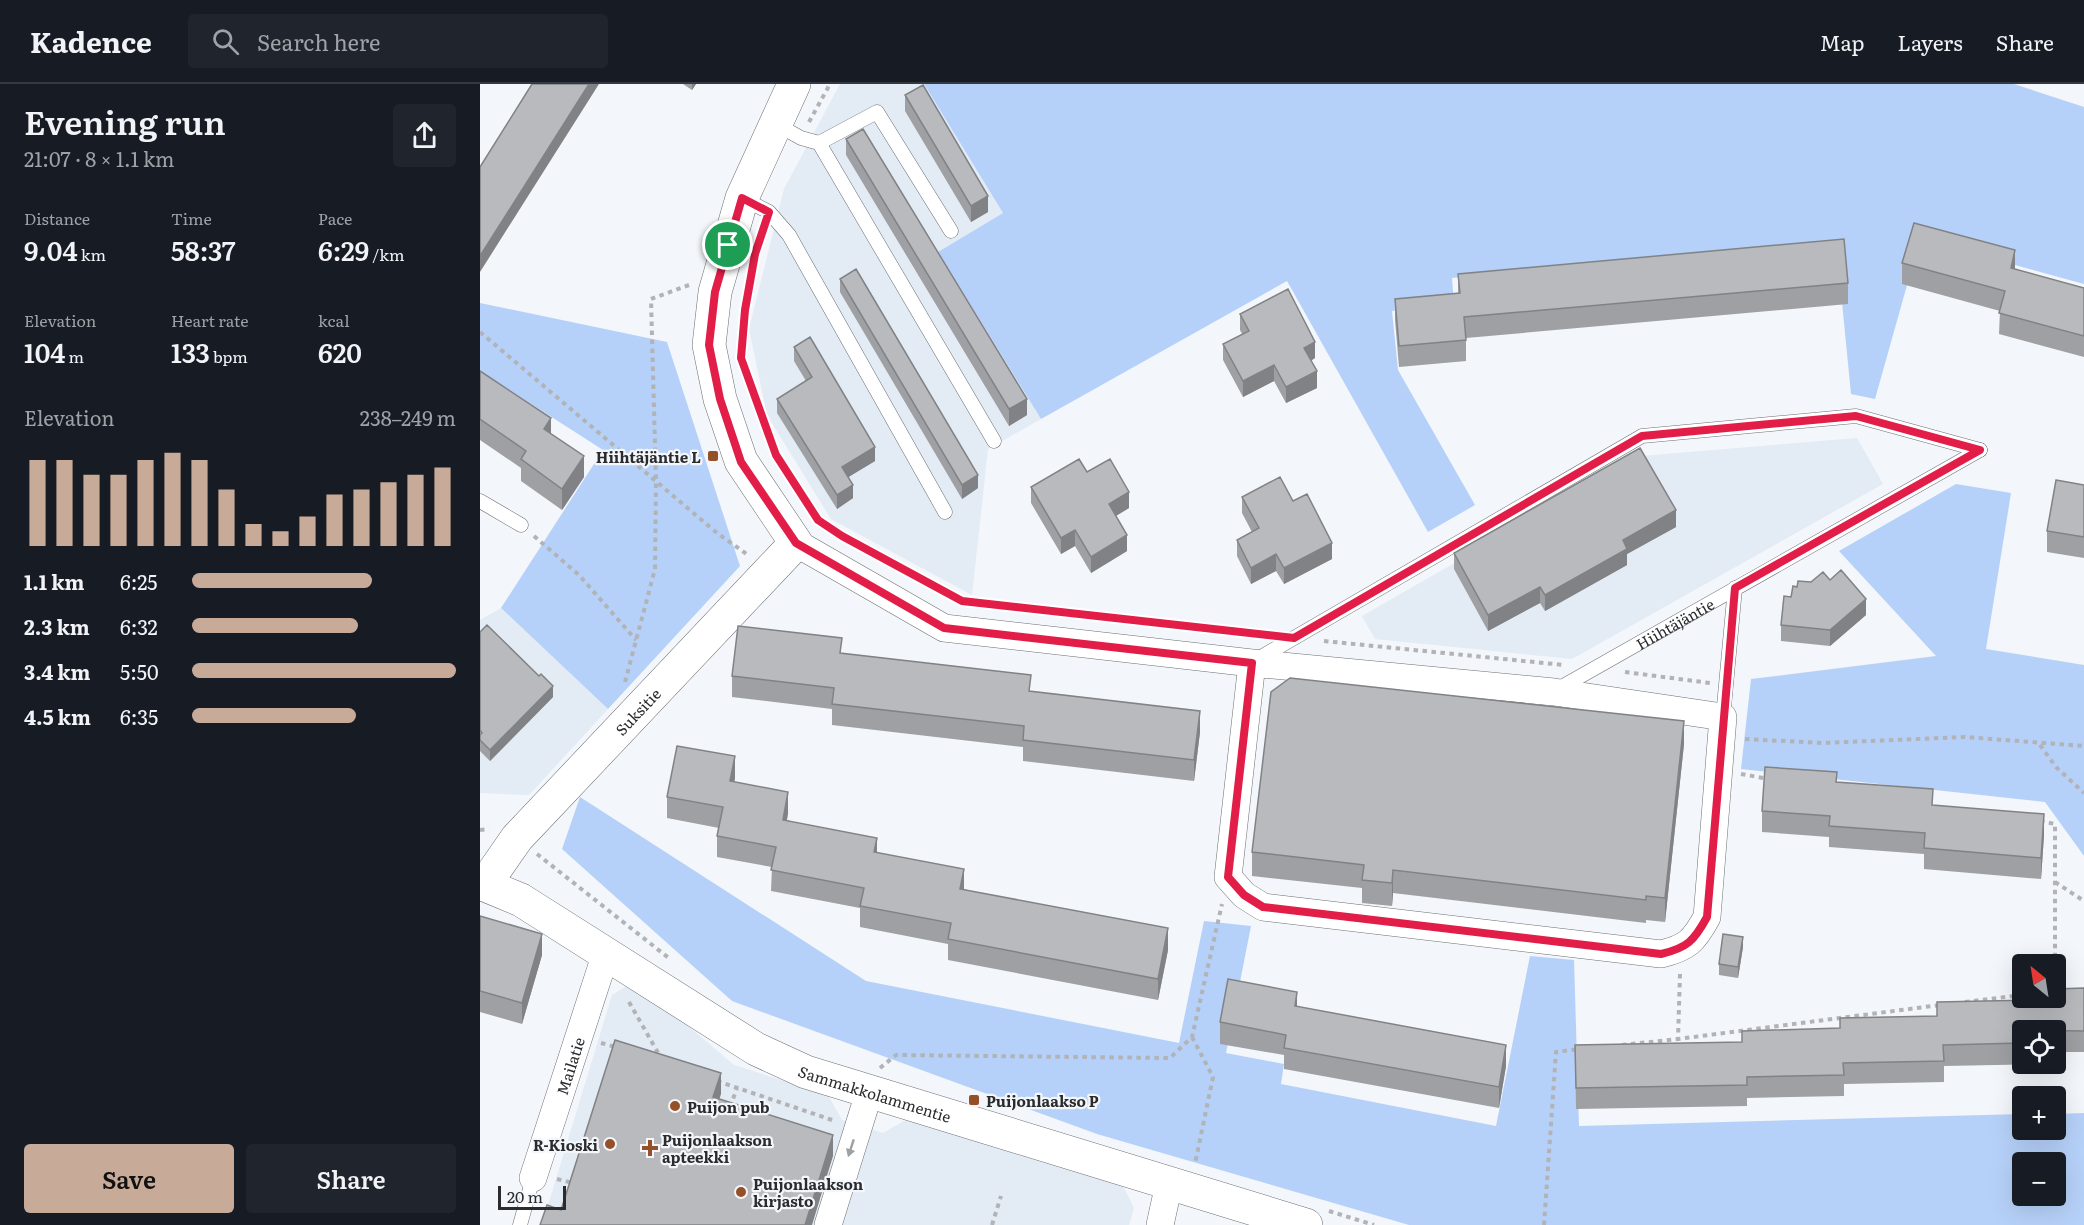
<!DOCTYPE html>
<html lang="en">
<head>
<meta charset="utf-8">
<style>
  body { margin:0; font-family:Literata,serif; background:#20242c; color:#f1f3f6; height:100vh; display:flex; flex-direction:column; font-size:22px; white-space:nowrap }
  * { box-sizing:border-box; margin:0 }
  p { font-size:20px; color:#9ea1a6 }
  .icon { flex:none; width:33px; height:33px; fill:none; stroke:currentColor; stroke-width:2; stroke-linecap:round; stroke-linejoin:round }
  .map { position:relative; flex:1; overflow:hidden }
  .side { display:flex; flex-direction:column; background:#171b24; width:480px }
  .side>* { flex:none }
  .needle { width:39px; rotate:330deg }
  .fabs { position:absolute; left:1532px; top:870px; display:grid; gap:12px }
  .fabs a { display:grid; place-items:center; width:54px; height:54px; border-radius:6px; background:#171b24; box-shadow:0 6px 24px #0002; font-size:30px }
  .scale { position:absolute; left:18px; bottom:15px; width:68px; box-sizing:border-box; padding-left:6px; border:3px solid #2a2b2d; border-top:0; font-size:16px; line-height:21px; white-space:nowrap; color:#2a2b2d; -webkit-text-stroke:4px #f3f6fa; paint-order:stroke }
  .pin { position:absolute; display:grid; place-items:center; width:51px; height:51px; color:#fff; margin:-26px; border:3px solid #fff; border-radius:50%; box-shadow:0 2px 6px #0007 }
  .round { display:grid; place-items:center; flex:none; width:63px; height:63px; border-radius:6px; background:#20242c }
  .headline { display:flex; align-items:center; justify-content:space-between; height:102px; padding:0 24px }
  h1 { font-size:33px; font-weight:600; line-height:45px }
  .metrics { display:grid; grid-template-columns:repeat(3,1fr); gap:9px; height:102px; padding:6px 24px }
  .metrics div { display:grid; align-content:center }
  .metrics b { font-size:26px; font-weight:600 }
  .metrics small { font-size:16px; font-weight:400 }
  .metrics p { font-size:16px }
  .chart { height:168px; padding:12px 24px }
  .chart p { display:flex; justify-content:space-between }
  .chart svg { width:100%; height:108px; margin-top:6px; stroke:#c8aa99; stroke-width:6 }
  .button { display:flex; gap:12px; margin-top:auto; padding:12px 24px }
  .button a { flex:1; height:69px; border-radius:6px; background:#c8aa99; color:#111; font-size:24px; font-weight:600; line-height:69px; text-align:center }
  .button a+a { background:#20242c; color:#f1f3f6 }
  ul { padding:0 24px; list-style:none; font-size:20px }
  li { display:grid; grid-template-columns:96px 72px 1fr; align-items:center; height:45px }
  li i { height:15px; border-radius:8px; background:#c8aa99 }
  header { display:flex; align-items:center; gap:36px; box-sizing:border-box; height:84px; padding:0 30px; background:#171b24; border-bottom:2px solid #363941 }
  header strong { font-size:28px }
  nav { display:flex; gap:33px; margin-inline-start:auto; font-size:21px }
  .search { width:420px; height:54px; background:#20242c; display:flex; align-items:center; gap:15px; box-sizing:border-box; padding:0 21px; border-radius:6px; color:#9ea1a6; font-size:22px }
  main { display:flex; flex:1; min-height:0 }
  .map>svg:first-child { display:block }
  .built { fill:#e3ebf5 }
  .green { fill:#b6d1f9; fill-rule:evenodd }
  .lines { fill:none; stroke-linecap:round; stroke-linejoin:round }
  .service-casing { stroke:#6d6f73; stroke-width:15 }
  .minor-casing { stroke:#6d6f73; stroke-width:28 }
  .tertiary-casing { stroke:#6d6f73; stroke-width:34 }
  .path { stroke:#b1b3b7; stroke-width:4; stroke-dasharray:4.5 4.5; stroke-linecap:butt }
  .service { stroke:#fff; stroke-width:14 }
  .minor { stroke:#fff; stroke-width:27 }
  .tertiary { stroke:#fff; stroke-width:33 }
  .wall { fill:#9ea0a3 }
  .shaded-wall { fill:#818285 }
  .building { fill:#b8babe; stroke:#818285; stroke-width:1.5 }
  .oneway { fill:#9fa0a0 }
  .route-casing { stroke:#fff; stroke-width:12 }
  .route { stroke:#e11d48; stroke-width:8 }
  .poi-dot { fill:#965028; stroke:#f3f6fa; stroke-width:2 }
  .labels { text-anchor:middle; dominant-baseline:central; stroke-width:4.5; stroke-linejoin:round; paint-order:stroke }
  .poi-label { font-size:15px; font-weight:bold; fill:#2a2b2d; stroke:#f3f6fa; text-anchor:start }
  .street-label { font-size:15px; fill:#2a2b2d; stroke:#f3f6fa }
</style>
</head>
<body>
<header>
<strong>Kadence</strong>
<div class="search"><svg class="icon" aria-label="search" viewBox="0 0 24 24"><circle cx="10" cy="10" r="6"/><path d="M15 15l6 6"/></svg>Search here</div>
<nav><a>Map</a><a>Layers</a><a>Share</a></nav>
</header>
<main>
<section class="side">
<div class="headline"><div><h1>Evening run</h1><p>21:07 · 8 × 1.1 km</p></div><a class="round"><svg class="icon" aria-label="share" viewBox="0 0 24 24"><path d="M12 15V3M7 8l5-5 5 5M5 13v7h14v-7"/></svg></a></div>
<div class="metrics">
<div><p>Distance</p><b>9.04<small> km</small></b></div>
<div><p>Time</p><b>58:37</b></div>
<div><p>Pace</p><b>6:29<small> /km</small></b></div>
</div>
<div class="metrics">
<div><p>Elevation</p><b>104<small> m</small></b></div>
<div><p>Heart rate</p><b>133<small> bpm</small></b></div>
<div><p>kcal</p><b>620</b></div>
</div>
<div class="chart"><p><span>Elevation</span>238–249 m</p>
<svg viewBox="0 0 160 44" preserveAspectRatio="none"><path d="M5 44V9M15 44V9M25 44V15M35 44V15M45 44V9M55 44V6M65 44V9M75 44V21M85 44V35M95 44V38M105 44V32M115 44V23M125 44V21M135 44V18M145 44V15M155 44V12"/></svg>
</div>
<ul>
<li><b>1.1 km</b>6:25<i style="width:68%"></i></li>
<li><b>2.3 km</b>6:32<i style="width:63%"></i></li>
<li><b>3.4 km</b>5:50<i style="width:100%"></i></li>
<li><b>4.5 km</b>6:35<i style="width:62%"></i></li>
</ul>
<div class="button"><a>Save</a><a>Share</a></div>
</section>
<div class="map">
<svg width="1604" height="1141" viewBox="0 0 1604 1141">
  <rect width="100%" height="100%" fill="#f3f6fa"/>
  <path class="built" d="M 360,0 L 444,0 L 523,129 L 458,168 L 561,335 L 508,365 L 492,511 L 351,435 L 287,331 L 269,245 L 304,105 Z
    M 1377,354 L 1403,400 L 1092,575 L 895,555 L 882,532 L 1161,372 Z
    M 21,524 L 128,625 L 49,711 L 0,709 L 0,536 Z
    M 155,897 L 254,981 L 348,1011 L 362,1036 L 403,1049 L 429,1034 L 642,1100 L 654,1124 L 649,1141 L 62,1141 L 132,911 Z"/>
  <path class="green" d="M 444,0 L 1534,0 L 1604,23 L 1604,200 L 1440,155 L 1395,315 L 1371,310 L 1356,157 L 972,194 L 974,221 L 912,227 L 918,286 L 995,421 L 948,448 L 807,197 L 561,335 L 458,168 L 523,129 Z
    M 0,219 L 187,258 L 260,482 L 128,625 L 21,524 L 123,366 L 0,287 Z
    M 1476,400 L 1531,409 L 1506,565 L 1604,581 L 1604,772 L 1565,718 L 1261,685 L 1271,595 L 1456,572 L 1359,467 Z
    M 100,713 L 386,897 L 699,959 L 724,837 L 771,842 L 746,969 L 804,980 L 801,1000 L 1016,1042 L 1050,872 L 1094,876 L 1099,1042 L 1542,1030 L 1542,1046 L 1575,1046 L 1575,1030 L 1604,1029 L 1604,1141 L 929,1141 L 617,1050 L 252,917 L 82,765 ZM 1542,1078 L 1575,1078 L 1575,1112 L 1542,1112 Z"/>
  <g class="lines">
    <g class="service-casing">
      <g id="service">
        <path d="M 296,40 L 321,54 L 339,59 L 514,357"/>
        <path d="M 339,59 L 397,28 L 471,147"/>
        <path d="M 262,114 L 289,128 L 309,151 L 465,428"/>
        <path d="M 0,417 L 41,441"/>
        <path d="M 776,576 L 1162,352 L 1376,332 L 1500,366"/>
        <path id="s1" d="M 1078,605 L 1500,366"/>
        <path d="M 1243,633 L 1255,504"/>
        <path d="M 40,1141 L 53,1094"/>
      </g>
    </g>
    <g class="minor-casing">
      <g id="minor">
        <path d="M 316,459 L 464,544 L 772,579 L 1074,608 L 1243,633 L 1227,833 C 1214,857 1207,864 1181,870 L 783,823 L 764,811 L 748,793 L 772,579"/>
        <path id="s2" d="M 53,1094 L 126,869"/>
        <path d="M 348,1141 L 389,1009"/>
        <path d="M 680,1141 L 689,1100"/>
      </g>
    </g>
    <g class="tertiary-casing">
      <g id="tertiary">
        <path id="s3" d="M 0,799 L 41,816 L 276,965 L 326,988 L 826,1141"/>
        <path id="s4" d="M 5,800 L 37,754 L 316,459 L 261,377 L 240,315 L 229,261 L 235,208 L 262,114 L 314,0"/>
      </g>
    </g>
    <path class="path" d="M 329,38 L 350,0
      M 0,248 L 237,449 L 268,471
      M 261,272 L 273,181
      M 264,285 L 296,371 L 338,436 L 362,452 L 482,517 L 783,551
      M 54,452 L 99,491 L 156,556
      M 844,557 L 1084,581
      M 1145,588 L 1230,599
      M 145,598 L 175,485 L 176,397 L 171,215 L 209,201
      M 1265,655 L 1342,659 L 1485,653 L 1604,662
      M 1560,661 L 1576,683 L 1604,709
      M 1261,690 L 1289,695
      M 1560,737 L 1575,740 L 1575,906
      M 0,746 L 9,745
      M 57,770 L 190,875
      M 1575,798 L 1604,817
      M 1200,890 L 1198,955 L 1460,921
      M 149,918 L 181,974
      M 1485,918 L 1542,911
      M 712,953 L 733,993 L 715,1080
      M 121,959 L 136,963
      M 1142,961 L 1198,955
      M 400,984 L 416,971 L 690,974 L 712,953 L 742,820
      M 237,997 L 355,1037
      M 250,1023 L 257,1004
      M 77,1095 L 93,1099
      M 849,1127 L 894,1141
      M 512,1141 L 521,1112
      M 1064,1141 L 1076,968 L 1099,965"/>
    <use href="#service" class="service"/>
    <use href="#minor" class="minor"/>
    <use href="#tertiary" class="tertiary"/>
  </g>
  <path class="wall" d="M 203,0 L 216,0 L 212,6 Z
    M 425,11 L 508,128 L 491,138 L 425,27 Z
    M 366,55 L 547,331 L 529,342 L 366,71 Z
    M 1422,179 L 1535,185 L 1604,204 L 1604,273 L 1519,250 L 1520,227 L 1422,200 Z
    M 978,190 L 1368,199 L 1368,220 L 986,254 L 986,277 L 919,283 L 915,236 L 915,215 L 978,209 Z
    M 360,195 L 498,404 L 482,415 L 360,208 Z
    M 760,230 L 835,274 L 831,277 L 837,304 L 806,319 L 794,297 L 763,313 L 743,276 L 743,260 L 762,250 L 760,246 Z
    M 314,263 L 395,377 L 368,393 L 373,414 L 357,425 L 297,329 L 297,315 L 326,297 L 314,277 Z
    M 0,287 L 71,350 L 104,393 L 82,426 L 41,397 L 41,384 L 0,356 Z
    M 607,388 L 649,424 L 636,432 L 647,467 L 611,489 L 595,462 L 581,470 L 551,419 L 551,403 Z
    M 1604,401 L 1604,474 L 1567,468 L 1567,447 Z
    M 762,413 L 813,417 L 852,475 L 804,500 L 796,487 L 771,500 L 757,472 L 757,456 L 772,448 L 762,429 Z
    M 1196,443 L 1147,470 L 1147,481 L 1065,527 L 1060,519 L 1008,547 L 974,485 L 974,469 Z
    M 1350,496 L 1386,531 L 1350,562 L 1301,557 L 1301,541 L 1311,513 L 1317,503 L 1331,498 Z
    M 0,548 L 73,613 L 10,677 L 0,667 Z
    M 362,569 L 551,607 L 720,648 L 714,697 L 543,677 L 543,663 L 352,641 L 352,625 L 252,613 L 252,592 Z
    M 1204,660 L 1185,838 L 1166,836 L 1166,839 L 913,809 L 912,822 L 882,819 L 882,804 L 772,792 L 772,768 Z
    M 255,694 L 254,698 L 308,729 L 307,736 L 397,768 L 484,805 L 688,866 L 678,916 L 468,876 L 468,860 L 380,843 L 380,824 L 291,807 L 292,783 L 237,773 L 237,752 L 239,744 L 187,734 L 187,713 Z
    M 1357,698 L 1453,721 L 1564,751 L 1561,795 L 1444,785 L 1444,770 L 1349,763 L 1349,753 L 1282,748 L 1282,727 Z
    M 0,832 L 62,871 L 42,940 L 0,928 Z
    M 1263,863 L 1258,894 L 1239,891 L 1239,880 Z
    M 1604,904 L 1604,968 L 1575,968 L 1575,946 L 1542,946 L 1542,980 L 1560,980 L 1464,982 L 1464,998 L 1364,1000 L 1364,1012 L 1267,1014 L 1267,1022 L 1096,1025 L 1095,961 L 1262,958 L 1457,932 L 1557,916 Z
    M 817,923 L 1026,982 L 1019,1024 L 804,985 L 804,971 L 740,960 L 740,938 Z"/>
  <path class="shaded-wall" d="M 109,0 L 119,0 L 0,188 L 0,172 Z
    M 212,0 L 216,0 L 212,6 Z
    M 508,112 L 508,128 L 491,138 L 491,122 Z
    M 1535,166 L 1535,187 L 1531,184 Z
    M 835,258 L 835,274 L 824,280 L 824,264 Z
    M 794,281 L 794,297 L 763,313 L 763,297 Z
    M 837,287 L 837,304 L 806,319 L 806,303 Z
    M 547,315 L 547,331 L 529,342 L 529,325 Z
    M 71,334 L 71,355 L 64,345 Z
    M 395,363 L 395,377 L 362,397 L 362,383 Z
    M 104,372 L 104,393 L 82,426 L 82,405 Z
    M 498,391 L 498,404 L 482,415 L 482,401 Z
    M 373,401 L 373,414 L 357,425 L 357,411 Z
    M 649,408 L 649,424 L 629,436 L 629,420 Z
    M 1196,426 L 1196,443 L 1147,470 L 1147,481 L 1065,527 L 1065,511 L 1143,456 Z
    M 595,446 L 595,462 L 581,470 L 581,454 Z
    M 647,451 L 647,467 L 611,489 L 611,473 Z
    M 852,459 L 852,475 L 804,500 L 804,484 Z
    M 796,470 L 796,487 L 771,500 L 771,484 Z
    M 1060,503 L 1060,519 L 1008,547 L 1008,531 Z
    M 1386,515 L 1386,531 L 1350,562 L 1350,546 Z
    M 73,602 L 73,613 L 10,677 L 10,666 Z
    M 720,627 L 720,648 L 714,697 L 714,676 Z
    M 1204,637 L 1204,660 L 1185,838 L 1185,814 Z
    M 255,672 L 255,694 L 250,718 L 250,697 Z
    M 308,708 L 308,729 L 303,757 L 303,736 Z
    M 1564,730 L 1564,751 L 1561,795 L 1561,774 Z
    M 397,754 L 397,775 L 394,768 Z
    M 484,785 L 484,806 L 480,805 Z
    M 913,786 L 913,809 L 912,822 L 912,799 Z
    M 688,844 L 688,866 L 678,916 L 678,895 Z
    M 62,850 L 62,871 L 42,940 L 42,919 Z
    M 1263,853 L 1263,863 L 1258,894 L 1258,883 Z
    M 817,908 L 817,929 L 815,922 Z
    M 1026,961 L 1026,982 L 1019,1024 L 1019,1003 Z
    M 241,989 L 241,1010 L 233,1034 L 233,1013 Z
    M 353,1051 L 353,1072 L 332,1141 L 325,1141 Z"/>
  <path class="building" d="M 52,0 L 109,0 L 0,172 L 0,83 Z
    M 443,1 L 508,112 L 491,122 L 425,11 Z
    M 383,45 L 547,315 L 529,325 L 366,55 Z
    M 1434,139 L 1535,166 L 1531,184 L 1604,204 L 1604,252 L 1519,229 L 1525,207 L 1422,179 Z
    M 1364,155 L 1368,199 L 984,233 L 986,256 L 919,262 L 915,215 L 980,209 L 978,190 Z
    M 376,185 L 498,391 L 482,401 L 360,195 Z
    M 808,205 L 835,258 L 824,264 L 837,287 L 806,303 L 794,281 L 763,297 L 743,260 L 769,247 L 760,230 Z
    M 330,253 L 395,363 L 362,383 L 373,401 L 357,411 L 297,315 L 332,293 L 314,263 Z
    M 0,287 L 71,334 L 64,345 L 104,372 L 82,405 L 41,375 L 46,367 L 0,335 Z
    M 1160,364 L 1196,426 L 1143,456 L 1147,465 L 1065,511 L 1060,503 L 1008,531 L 974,469 Z
    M 599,375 L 607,388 L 630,375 L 649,408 L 629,420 L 647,451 L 611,473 L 595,446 L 581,454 L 551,403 Z
    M 800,393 L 813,417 L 827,410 L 852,459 L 804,484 L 796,470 L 771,484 L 757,456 L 779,444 L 762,413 Z
    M 1576,396 L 1604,401 L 1604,453 L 1567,447 Z
    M 1361,486 L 1386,515 L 1350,546 L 1301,541 L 1304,512 L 1311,513 L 1313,502 L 1317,503 L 1318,497 L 1331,498 L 1343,488 L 1350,496 Z
    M 7,541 L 59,592 L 61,590 L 73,602 L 10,666 L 0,656 L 0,651 L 2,649 L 0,646 L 0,548 Z
    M 258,542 L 362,554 L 360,569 L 551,591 L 549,607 L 720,627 L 714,676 L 543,656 L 544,642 L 352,620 L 354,604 L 252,592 Z
    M 810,594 L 1204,637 L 1185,814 L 1166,812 L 1166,816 L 913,786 L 912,799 L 882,796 L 884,781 L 772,768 L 791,608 Z
    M 197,662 L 255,672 L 250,697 L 308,708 L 303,736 L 397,754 L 394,768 L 484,785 L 480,805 L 688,844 L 678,895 L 468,855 L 471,839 L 380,822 L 384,804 L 291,786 L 296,763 L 237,752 L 243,723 L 187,713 Z
    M 1285,683 L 1357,688 L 1356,698 L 1453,705 L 1452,721 L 1564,730 L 1561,774 L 1444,764 L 1445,749 L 1349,742 L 1350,732 L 1282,727 Z
    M 0,832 L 62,850 L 42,919 L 0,907 Z
    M 1243,850 L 1263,853 L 1258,883 L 1239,880 Z
    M 748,895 L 817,908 L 815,922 L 1026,961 L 1019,1003 L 804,964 L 806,951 L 740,938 Z
    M 1604,904 L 1604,947 L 1542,946 L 1542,959 L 1463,961 L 1464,977 L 1363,979 L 1364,991 L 1267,993 L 1267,1001 L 1096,1004 L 1095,961 L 1262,958 L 1262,947 L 1360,944 L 1360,934 L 1457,932 L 1457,918 L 1557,916 L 1557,914 L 1575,914 L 1575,905 Z
    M 135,956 L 241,989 L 233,1013 L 353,1051 L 325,1141 L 60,1141 L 67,1121 L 81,1126 Z"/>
  <defs><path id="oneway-solid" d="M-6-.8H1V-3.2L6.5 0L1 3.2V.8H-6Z" transform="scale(1.5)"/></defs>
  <use class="oneway" href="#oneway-solid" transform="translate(371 1064) rotate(108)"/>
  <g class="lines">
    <g class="route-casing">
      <path id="route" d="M 262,114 L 289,128 L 275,170 L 265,226 L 261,274 L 296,371 L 338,436 L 362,452 L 482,517 L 814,554 L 1162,352 L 1376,332 L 1500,366 L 1255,504 L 1227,833 C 1214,857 1207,864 1181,870 L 783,823 L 764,811 L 748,793 L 772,579 L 464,544 L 316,459 L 261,378 L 240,315 L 229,261 L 235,208 Z"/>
    </g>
    <use href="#route" class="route"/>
  </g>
  <g class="poi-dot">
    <rect x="227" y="366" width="12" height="12" rx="3"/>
    <rect x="488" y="1010" width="12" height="12" rx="3"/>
    <circle cx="195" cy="1022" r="6"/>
    <circle cx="130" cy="1060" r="6"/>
    <path d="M167 1055h6v6h6v6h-6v6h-6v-6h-6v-6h6z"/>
    <circle cx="261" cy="1108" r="6"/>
  </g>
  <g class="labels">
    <g class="poi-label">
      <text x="221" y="372" text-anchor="end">Hiihtäjäntie L</text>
      <text x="506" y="1016">Puijonlaakso P</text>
      <text x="207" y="1022">Puijon pub</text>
      <text x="182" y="1055">Puijonlaakson<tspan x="182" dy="17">apteekki</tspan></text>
      <text x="118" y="1060" text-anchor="end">R-Kioski</text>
      <text x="273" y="1099">Puijonlaakson<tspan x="273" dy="17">kirjasto</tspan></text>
    </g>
    <g class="street-label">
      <text stroke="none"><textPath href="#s1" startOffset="134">Hiihtäjäntie</textPath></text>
      <text stroke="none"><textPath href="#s4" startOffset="231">Suksitie</textPath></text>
      <text stroke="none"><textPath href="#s2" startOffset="118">Mailatie</textPath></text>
      <text stroke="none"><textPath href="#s3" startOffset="450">Sammakkolammentie</textPath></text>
    </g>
  </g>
</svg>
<div class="fabs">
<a><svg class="needle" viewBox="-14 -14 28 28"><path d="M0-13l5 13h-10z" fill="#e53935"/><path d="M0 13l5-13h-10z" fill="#9ea1a6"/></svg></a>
<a><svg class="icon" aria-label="locate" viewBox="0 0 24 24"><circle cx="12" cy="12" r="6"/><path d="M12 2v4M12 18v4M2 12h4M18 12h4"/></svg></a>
<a>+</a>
<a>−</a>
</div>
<div class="scale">20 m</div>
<div class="pin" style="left:248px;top:161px;background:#1e9e55"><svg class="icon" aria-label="arrive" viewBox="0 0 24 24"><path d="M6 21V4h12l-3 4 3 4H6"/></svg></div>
</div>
</main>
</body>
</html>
